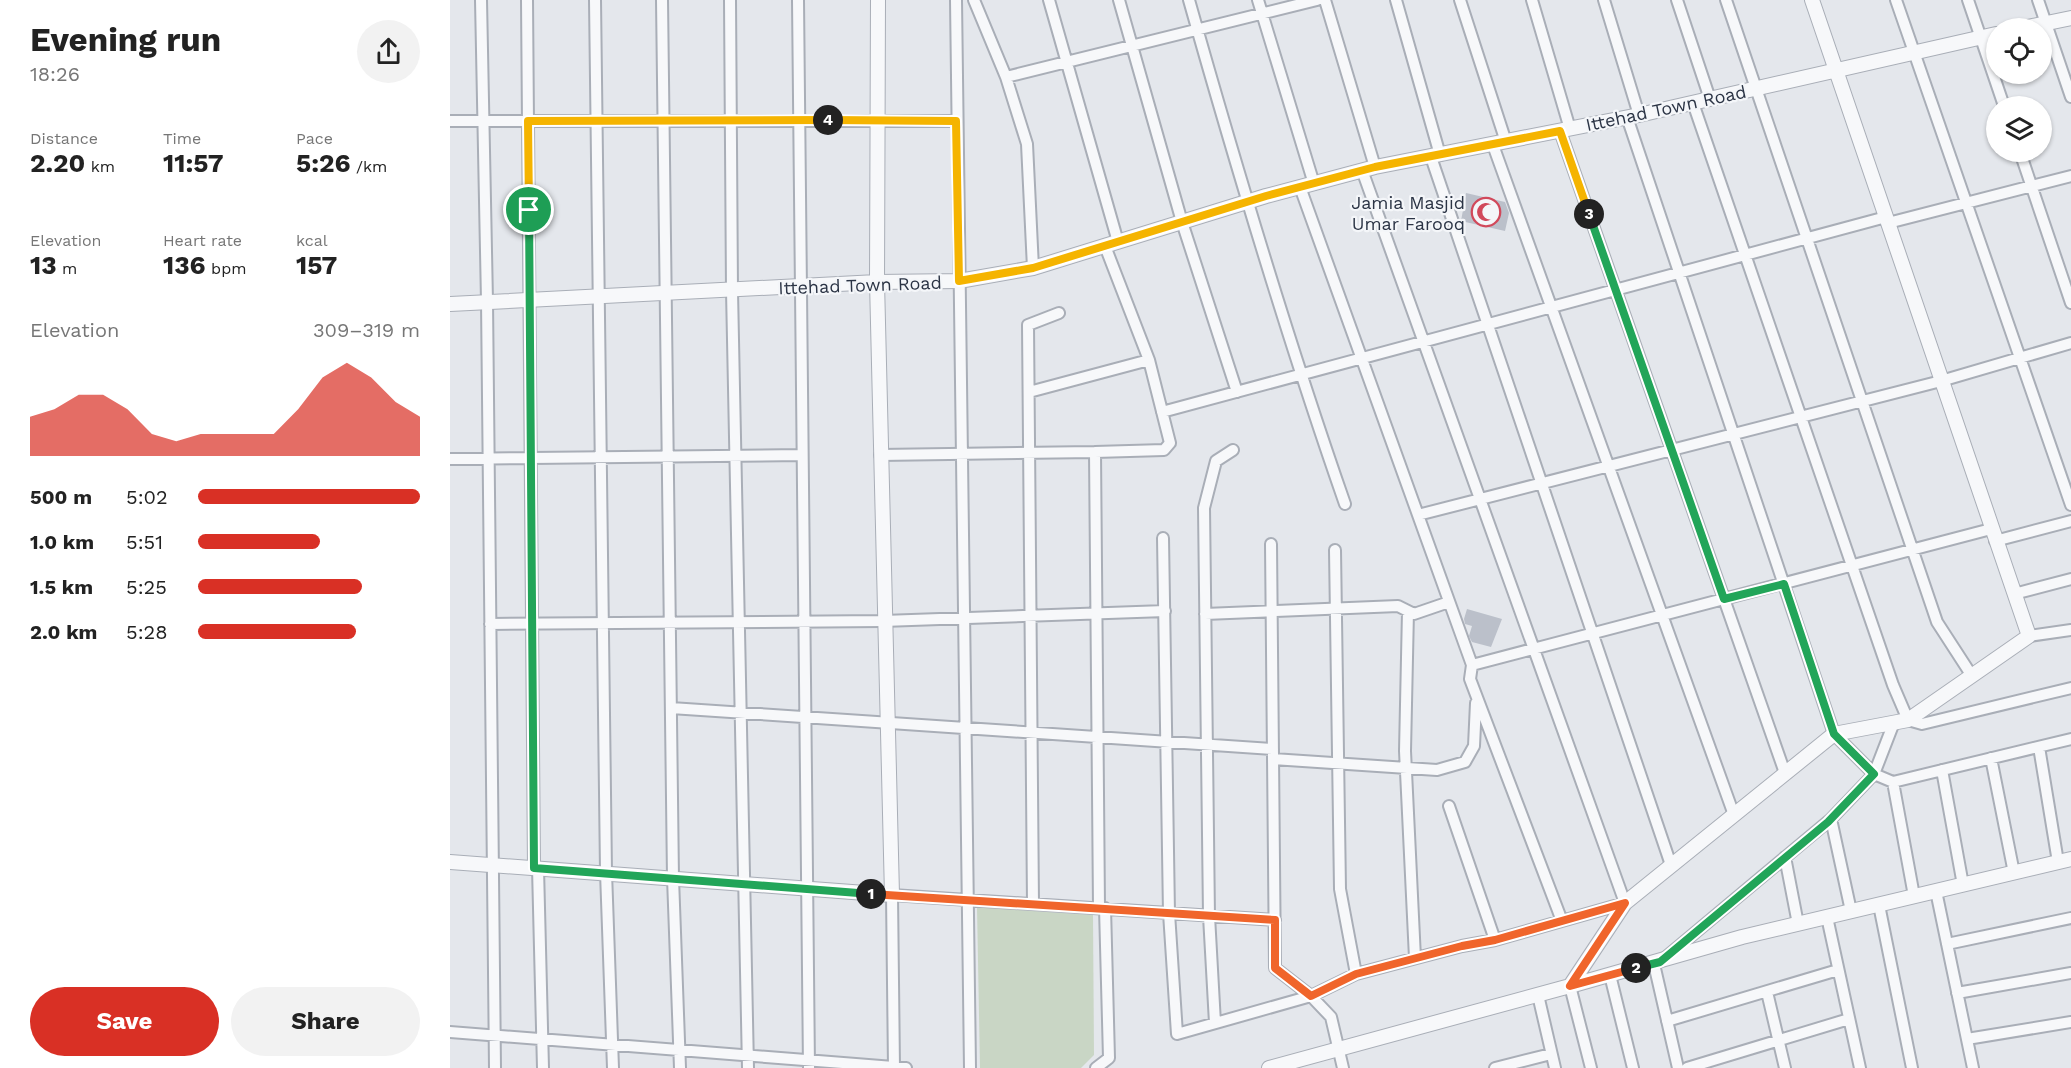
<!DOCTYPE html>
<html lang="en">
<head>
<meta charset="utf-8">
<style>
  body { margin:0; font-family:"Work Sans",sans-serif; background:#f2f2f2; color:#222; height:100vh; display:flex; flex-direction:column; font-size:22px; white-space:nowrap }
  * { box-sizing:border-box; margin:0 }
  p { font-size:20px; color:#767676 }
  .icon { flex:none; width:33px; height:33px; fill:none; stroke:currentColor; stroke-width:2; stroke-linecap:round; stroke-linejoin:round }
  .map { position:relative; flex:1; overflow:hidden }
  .sheet { display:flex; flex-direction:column; background:#fff; width:450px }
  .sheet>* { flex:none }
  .controls { position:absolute; left:1536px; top:18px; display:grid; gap:12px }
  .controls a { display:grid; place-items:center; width:66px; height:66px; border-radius:50%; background:#fff; box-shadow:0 2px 4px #0004; font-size:30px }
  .pin { position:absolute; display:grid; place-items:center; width:51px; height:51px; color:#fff; margin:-26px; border:3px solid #fff; border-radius:50%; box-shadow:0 2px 6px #0007 }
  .km { position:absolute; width:30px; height:30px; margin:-15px; border-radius:50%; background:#222; color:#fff; font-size:16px; line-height:30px; text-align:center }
  .round { display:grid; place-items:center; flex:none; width:63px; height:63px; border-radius:32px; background:#f2f2f2 }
  .summary { display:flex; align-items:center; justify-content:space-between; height:102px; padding:0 30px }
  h1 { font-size:33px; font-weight:700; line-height:45px }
  .metrics { display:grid; grid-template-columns:repeat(3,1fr); gap:9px; height:102px; padding:6px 30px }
  .metrics div { display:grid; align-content:center }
  .metrics b { font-size:26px; font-weight:700 }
  .metrics small { font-size:16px; font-weight:400 }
  .metrics p { font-size:16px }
  .chart { height:168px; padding:12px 30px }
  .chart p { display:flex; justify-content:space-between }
  .chart svg { width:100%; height:108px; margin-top:6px; fill:#d93025; opacity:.7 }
  .cta { display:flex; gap:12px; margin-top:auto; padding:12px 30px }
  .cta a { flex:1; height:69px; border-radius:36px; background:#d93025; color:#fff; font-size:24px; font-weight:700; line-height:69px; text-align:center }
  .cta a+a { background:#f2f2f2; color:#222 }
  ul { padding:0 30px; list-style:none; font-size:20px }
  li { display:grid; grid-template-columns:96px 72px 1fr; align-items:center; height:45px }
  li i { height:15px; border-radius:8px; background:#d93025 }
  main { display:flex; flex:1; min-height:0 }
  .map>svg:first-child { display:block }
  .green { fill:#c9d6c5 }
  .building { fill:#bbc0ca }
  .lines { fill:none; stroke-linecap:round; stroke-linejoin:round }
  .minor-casing { stroke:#a9aeb7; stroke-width:14 }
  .tertiary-casing { stroke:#a9aeb7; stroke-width:16 }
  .minor { stroke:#f7f8fa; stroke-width:10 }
  .tertiary { stroke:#f7f8fa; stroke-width:14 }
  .split-1-casing { stroke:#fff; stroke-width:12 }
  .split-2-casing { stroke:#fff; stroke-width:12 }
  .split-3-casing { stroke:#fff; stroke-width:12 }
  .split-4-casing { stroke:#fff; stroke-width:12 }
  .split-5-casing { stroke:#fff; stroke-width:12 }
  .split-1 { stroke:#22a559; stroke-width:8 }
  .split-2 { stroke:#f0652b; stroke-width:8 }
  .split-3 { stroke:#22a559; stroke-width:8 }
  .split-4 { stroke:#f5b400; stroke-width:8 }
  .split-5 { stroke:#f5b400; stroke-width:8 }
  .labels { text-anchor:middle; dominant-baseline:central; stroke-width:4.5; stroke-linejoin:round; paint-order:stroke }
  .street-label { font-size:18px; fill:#2b3445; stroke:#f4f6f9 }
  .poi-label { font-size:18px; fill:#2b3445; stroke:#f4f6f9; text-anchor:end }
</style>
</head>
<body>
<main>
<section class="sheet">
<div class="summary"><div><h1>Evening run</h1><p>18:26</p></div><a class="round"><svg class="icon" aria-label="share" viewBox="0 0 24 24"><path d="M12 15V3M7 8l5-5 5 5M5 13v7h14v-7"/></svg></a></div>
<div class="metrics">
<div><p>Distance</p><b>2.20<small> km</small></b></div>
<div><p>Time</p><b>11:57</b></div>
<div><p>Pace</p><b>5:26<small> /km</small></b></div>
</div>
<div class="metrics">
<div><p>Elevation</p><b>13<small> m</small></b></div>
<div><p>Heart rate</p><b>136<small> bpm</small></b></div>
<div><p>kcal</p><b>157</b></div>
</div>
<div class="chart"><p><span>Elevation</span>309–319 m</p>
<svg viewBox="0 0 160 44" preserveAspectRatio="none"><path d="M0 44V28L10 25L20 19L30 19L40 25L50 35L60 38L70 35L80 35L90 35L100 35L110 25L120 12L130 6L140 12L150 22L160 28V44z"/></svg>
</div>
<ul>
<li><b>500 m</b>5:02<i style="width:100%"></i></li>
<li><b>1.0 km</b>5:51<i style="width:55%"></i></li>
<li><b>1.5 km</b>5:25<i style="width:74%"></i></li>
<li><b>2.0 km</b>5:28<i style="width:71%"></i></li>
</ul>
<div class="cta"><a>Save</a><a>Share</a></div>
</section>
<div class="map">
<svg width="1621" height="1068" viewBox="0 0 1621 1068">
  <rect width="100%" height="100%" fill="#e4e7ec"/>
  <path class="green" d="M 527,907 L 643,915 L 644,1055 L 631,1068 L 530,1068 Z"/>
  <path class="building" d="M 1016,193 L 1055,202 L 1059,213 L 1055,231 L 1011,221 Z
    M 1017,609 L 1052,619 L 1041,647 L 1022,642 L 1019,636 L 1022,626 L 1015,624 L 1014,619 Z"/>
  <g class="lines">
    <g class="minor-casing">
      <path id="minor" d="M 31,0 L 37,301 L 45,1068
        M 77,0 L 84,868
        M 145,0 L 156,872 L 163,1068
        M 212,0 L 223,878 L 230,1068
        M 280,0 L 282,291 L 298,1068
        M 348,0 L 359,1068
        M 506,0 L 520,1068
        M 524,0 L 556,77 L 577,144 L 583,268
        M 599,0 L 668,242
        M 669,0 L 732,222 L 787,392
        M 739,0 C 787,170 837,338 895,504
        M 808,0 L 864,184
        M 875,0 L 925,167
        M 946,0 L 990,155
        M 1010,0 L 1056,142
        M 1082,0 L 1120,129
        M 1154,0 L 1189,115
        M 1227,0 L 1260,99
        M 1276,0 L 1487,622 L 1522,676
        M 1446,0 L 1621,505
        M 1518,0 L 1554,106
        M 1588,0 L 1621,97
        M 556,77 L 867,0
        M 1243,103 L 1443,685 L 1458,720 L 1472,724 L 1621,688
        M 1177,117 L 1384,734 L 1424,774 L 1443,782 L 1621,739
        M 0,121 L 506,121
        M 1110,131 L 1335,773
        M 1043,145 L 1284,815
        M 1570,152 L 1621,303
        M 981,157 L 1221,865
        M 850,187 L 1022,665 L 1020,679 L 1112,921
        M 1438,223 L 1621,176
        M 579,392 L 699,360
        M 712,412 L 1436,217
        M 430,455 L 645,452
        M 0,459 L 352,455
        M 968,515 L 1491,381 L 1621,343
        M 713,538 L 719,913 L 727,1034 L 861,996 L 906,974 L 1012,946 L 1045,940 L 1175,903 L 912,170
        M 1545,541 L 1621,521
        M 821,544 L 825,968 L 861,996 L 881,1017 L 893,1068
        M 885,550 L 890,889 L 906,974
        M 1564,594 L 1621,579
        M 958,611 L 955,751 L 965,958
        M 755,614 L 948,606 L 964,614 L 999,602
        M 40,624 L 433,621 L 715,611
        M 1579,636 L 1621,630
        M 1022,665 L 1541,529
        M 221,708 L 823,749
        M 1589,747 L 1608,862
        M 1541,758 L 1564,873
        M 823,759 L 987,770 L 1015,762 L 1024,746 L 1026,703
        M 1492,770 L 1513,885
        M 1443,782 L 1464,896
        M 999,806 L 1045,940
        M 1381,819 L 1401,911
        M 1335,857 L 1348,924
        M 88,868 L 93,1068
        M 1486,891 L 1523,1068
        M 583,904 L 578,325 L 609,313
        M 1429,905 L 1462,1068
        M 649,907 L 645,452 L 714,450 L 720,443 L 699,360 L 655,246
        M 1377,917 L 1410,1068
        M 1497,944 L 1621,918
        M 1216,957 L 1381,819 L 1424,774 L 1443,725
        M 1204,964 L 1228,1068
        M 1160,975 L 1183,1068
        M 1120,986 L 1141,1068
        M 1317,992 L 1335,1068
        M 1507,993 L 1621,973
        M 1088,995 L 1105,1068
        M 1217,1021 L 1388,970
        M 765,1023 L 759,916 L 754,508 L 766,461 L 783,450
        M 0,1032 L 456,1068
        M 1517,1039 L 1621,1022
        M 444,1068 L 442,895 L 825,920
        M 646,1068 L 659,1058 L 655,908
        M 1045,1068 L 1101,1054
        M 1237,1068 L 1399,1019"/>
    </g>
    <g class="tertiary-casing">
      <path id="tertiary" d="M 1573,28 L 1621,18
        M 0,304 L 427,282 L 509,281 L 583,268 L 816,196 L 925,167 L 1189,115 L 1546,34
        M 0,862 L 442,895 L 427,282 L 428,0
        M 1120,986 L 1292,937 L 1621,859
        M 819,1068 L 1120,986 L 1175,903 L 1384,734 L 1458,720 L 1579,636 L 1362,0"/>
    </g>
    <use href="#minor" class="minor"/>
    <use href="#tertiary" class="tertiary"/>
  </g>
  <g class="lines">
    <g class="split-1-casing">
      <path id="split-1" d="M 79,210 L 84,868 L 421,894"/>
    </g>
    <g class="split-2-casing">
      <path id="split-2" d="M 421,894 L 825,920 L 825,968 L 861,996 L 906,974 L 1012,946 L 1045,940 L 1175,903 L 1120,986 L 1186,968"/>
    </g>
    <g class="split-3-casing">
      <path id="split-3" d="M 1139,214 L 1274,599 L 1334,584 L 1384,734 L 1424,774 L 1378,822 L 1210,962 L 1186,968"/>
    </g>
    <g class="split-4-casing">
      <path id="split-4" d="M 378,120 L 506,121 L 509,281 L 583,268 L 816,196 L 925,167 L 1110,131 L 1139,214"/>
    </g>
    <g class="split-5-casing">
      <path id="split-5" d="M 79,210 L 78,121 L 378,120"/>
    </g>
    <use href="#split-1" class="split-1"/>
    <use href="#split-2" class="split-2"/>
    <use href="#split-3" class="split-3"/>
    <use href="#split-4" class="split-4"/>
    <use href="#split-5" class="split-5"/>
  </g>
  <defs>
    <g id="mosque-ring" transform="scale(1.5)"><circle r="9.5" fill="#f4f6f9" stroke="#d1495b" stroke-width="1.5"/><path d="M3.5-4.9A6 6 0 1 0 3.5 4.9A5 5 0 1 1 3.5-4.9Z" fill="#d1495b"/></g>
  </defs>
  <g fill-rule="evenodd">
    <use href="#mosque-ring" x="1036" y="212"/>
  </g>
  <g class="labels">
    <g class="street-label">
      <text transform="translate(1216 108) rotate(-12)">Ittehad Town Road</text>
      <text transform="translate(410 285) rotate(-2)">Ittehad Town Road</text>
    </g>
    <g class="poi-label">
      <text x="1015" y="202">Jamia Masjid<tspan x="1015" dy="21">Umar Farooq</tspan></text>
    </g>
  </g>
</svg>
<div class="controls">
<a><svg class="icon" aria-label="locate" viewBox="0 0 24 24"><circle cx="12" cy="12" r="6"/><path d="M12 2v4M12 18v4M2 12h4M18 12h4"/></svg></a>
<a><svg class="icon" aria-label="layers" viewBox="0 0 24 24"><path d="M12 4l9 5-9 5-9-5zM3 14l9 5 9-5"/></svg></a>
</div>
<div class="pin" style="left:79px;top:210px;background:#1e9e55"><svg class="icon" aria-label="arrive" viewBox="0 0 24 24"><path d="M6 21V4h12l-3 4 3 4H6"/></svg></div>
<b class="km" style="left:421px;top:894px">1</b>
<b class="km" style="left:1186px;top:968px">2</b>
<b class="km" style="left:1139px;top:214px">3</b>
<b class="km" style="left:378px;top:120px">4</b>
</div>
</main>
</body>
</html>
